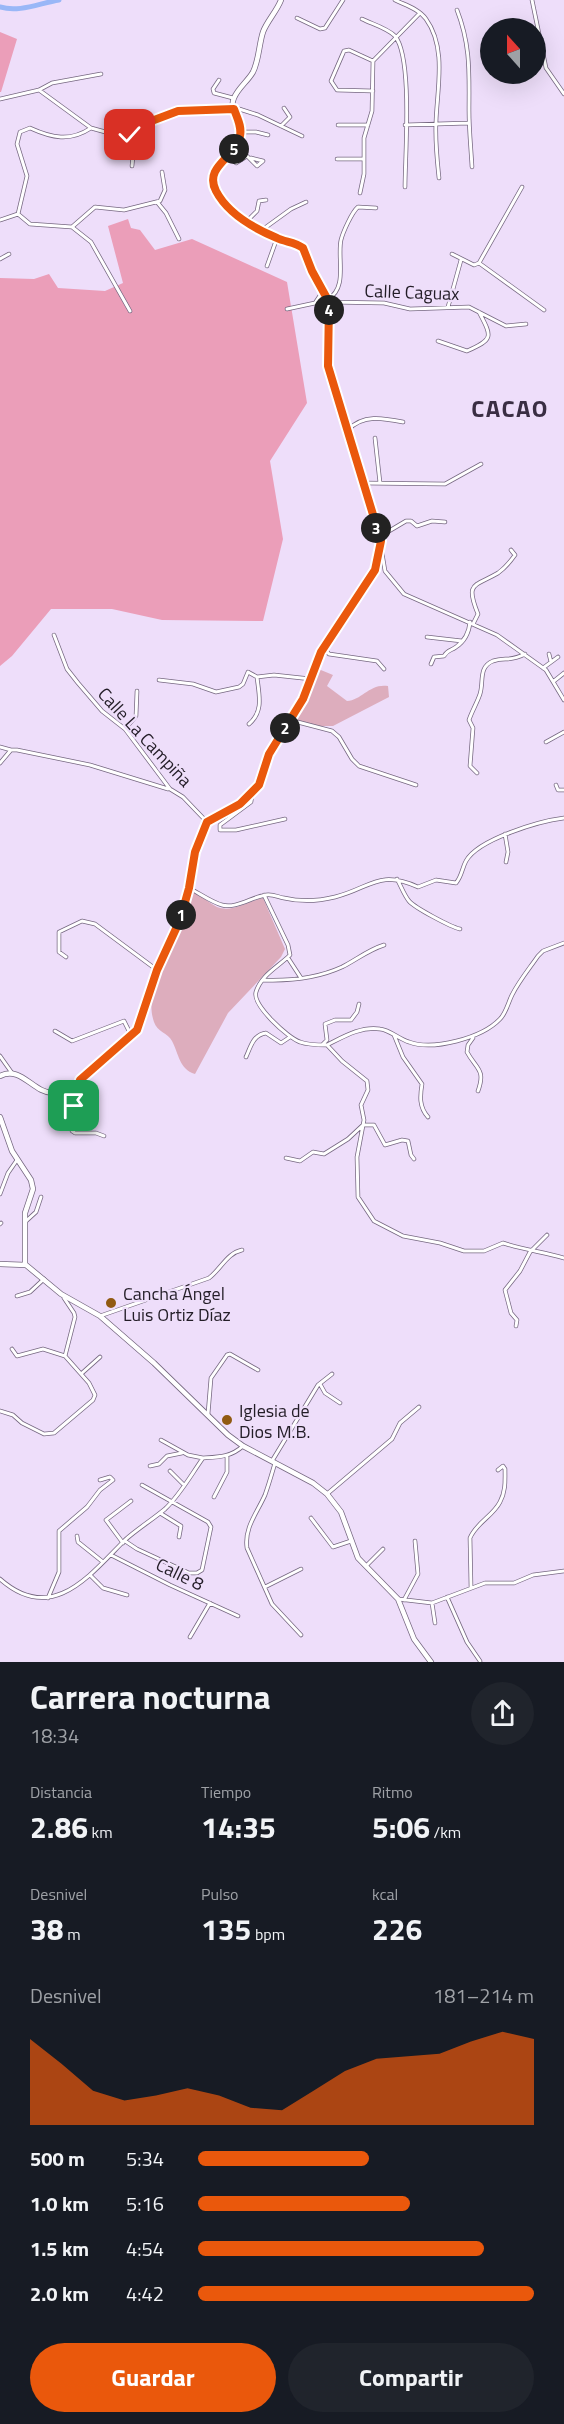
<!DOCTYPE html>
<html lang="es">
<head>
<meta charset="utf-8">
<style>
  body { margin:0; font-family:"Titillium Web",sans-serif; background:#20242c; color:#f1f3f6; height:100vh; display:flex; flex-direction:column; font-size:22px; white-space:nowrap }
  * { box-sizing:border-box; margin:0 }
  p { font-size:20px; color:#9ea1a6 }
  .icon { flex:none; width:33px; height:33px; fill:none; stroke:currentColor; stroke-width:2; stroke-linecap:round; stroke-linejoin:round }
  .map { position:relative; height:1662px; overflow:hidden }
  .drawer { display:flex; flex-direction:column; background:#171b24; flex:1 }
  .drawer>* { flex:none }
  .needle { width:39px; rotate:339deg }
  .tools { position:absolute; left:480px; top:18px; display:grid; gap:12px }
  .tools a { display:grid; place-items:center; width:66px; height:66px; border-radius:50%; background:#171b24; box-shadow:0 6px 24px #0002; font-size:30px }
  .pin { position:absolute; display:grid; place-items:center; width:51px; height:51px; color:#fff; margin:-26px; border-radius:12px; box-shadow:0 3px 9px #0006 }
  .km { position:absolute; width:30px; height:30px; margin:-15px; border-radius:50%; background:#222; color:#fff; font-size:16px; line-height:30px; text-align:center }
  .round { display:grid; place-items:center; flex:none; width:63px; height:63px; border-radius:32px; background:#20242c }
  .summary { display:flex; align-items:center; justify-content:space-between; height:102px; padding:0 30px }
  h1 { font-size:33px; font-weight:700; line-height:45px }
  .metrics { display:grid; grid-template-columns:repeat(3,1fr); gap:9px; height:102px; padding:6px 30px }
  .metrics div { display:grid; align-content:center }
  .metrics b { font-size:30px; font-weight:700 }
  .metrics small { font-size:16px; font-weight:400 }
  .metrics p { font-size:16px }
  .chart { height:168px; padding:12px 30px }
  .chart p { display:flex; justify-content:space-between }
  .chart svg { width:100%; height:108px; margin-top:6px; fill:#ea580c; opacity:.7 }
  .cta { display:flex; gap:12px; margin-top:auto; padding:12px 30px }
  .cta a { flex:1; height:69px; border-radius:36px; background:#ea580c; color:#fff; font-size:24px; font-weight:700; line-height:69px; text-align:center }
  .cta a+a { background:#20242c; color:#f1f3f6 }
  ul { padding:0 30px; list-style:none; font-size:20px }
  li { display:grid; grid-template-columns:96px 72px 1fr; align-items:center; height:45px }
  li i { height:15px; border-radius:8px; background:#ea580c }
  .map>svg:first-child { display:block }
  .green { fill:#ddadbd }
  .forest { fill:#eb9eb9 }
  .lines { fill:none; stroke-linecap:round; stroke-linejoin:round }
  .river { stroke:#99b7f7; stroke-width:5 }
  .street-casing { stroke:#766881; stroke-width:4.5 }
  .secondary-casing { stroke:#766881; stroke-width:6 }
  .street { stroke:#fff; stroke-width:3 }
  .secondary { stroke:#fff; stroke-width:4.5 }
  .route-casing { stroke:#fff; stroke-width:12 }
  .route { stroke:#ea580c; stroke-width:8 }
  .poi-dot { fill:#915a11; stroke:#eedefa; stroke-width:2 }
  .labels { text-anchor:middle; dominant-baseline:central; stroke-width:4.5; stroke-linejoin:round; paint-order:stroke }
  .street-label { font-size:18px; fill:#231d27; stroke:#eedefa }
  .poi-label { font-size:18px; fill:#231d27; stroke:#eedefa; text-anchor:start }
  .district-label { font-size:24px; font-weight:bold; letter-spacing:1.5px; fill:#3a2e43; stroke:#eedefa }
</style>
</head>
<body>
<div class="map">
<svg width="564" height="1662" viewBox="0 0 564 1662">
  <rect width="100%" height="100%" fill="#eedefa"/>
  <path class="green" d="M 316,668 L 333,675 L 327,686 L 347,701 C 362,700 370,683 388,686 L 389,697 L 333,726 L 311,726 L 291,722 Z
    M 193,892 C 202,896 209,903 217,907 C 232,913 249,901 263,898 L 285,949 L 281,957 L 228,1013 L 195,1074 C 179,1069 179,1054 172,1041 C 168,1033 157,1032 154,1022 C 142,988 174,935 192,907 L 189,903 Z"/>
  <path class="forest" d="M 0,32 L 17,39 L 1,92 L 0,92 Z
    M 128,219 L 131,228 L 140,230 L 155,250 L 192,239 L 287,282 L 307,403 L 270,461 L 283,539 L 263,621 L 162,620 L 112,609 L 51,609 L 12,656 L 0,666 L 0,278 L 34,279 L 49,274 L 58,288 L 105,291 L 123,283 L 108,226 Z"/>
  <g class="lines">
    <path class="river" d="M 0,7 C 19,13 40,3 59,0"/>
    <g class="street-casing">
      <path id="street" d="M 395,0 C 405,5 419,9 426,19 C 447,48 437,89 436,122 C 435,141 437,159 439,178
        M 532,0 L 546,68 L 564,94
        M 457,10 C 471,46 469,74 469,111 C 469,130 471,148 472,167
        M 297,18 L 320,29 L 325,28 L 343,0
        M 362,19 C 372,24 387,28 395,36 C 413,58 405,156 405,187
        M 373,61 L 349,50 L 344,51 L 331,81 L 337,90 L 373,91
        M 219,80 L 213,89 L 214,93 L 233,98
        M 39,90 L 91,128
        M 0,99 L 39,90 L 52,83 L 101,74
        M 233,107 L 258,115 L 302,136
        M 338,125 L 368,125
        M 405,125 L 469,123
        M 281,126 L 290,117 L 284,108
        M 125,131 L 134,145 L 132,166
        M 240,132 L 256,132 L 268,135
        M 228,155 L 236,163 L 247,156 L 257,166 L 263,161 L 251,158
        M 337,159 L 364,159
        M 162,172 L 165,190 L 160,201 L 124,210 L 95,207 L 72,227 L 30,224 L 18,214 L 27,176 L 17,144 L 20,132 L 30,128 C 52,138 70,142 91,128 L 109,133 L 119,133 L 178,111 L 234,109
        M 360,193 L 364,174 L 364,138 L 372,111 L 373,61 L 420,13
        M 157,202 L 166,213 L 179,239
        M 0,220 L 18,214
        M 246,222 L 257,211 L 259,201 L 266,200
        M 72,227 L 91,242 L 130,311
        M 262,230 L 291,209 L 306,202
        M 452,254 L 474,265 L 479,263 L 544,310
        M 0,259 L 9,254
        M 479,263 L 522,187
        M 267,266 L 277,238
        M 328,299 C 348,288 337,258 341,240 C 343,232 352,212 358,207 L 376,208
        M 329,302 L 384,303 L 410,309 L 469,307 L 506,326 L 526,324
        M 448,307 L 461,260
        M 287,309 L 315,303 L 323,291
        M 438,341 L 467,351 C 494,339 492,337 479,312
        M 348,430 C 363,414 383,418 403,422
        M 375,438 L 380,483
        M 363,483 L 445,484 L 481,464
        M 379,537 L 406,521 L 411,521 L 417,526 L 432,521 L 445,522
        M 380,541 L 385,571 L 404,594 L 497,635 L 546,670 L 564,700
        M 473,624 L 478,614 C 465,582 474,587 498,573 C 505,568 510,562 515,555 L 511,550
        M 54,635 L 67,669 L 78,683 L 102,711 L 125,729 L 170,789 L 183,797 L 207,822
        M 427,637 L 462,641
        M 324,648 L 329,654 L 377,661 L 384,669
        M 549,654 L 551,662
        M 431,664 L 434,657 L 444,656 C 448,649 451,651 456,647 C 465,641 469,633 470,622
        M 543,668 L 558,657
        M 159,680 L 193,684 L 216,692 L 239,687 L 243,684 L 248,672 L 257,677 L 274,675 L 311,679
        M 554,681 L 564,673
        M 290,720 L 332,731 L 339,737 L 352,759 L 359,766 L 416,785
        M 249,724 C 264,711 259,695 257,677
        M 125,729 L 136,716 L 137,691
        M 546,742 L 564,732
        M 0,747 L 11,750
        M 0,763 L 11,750 L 17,750 L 90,765 L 168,789
        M 477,773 L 470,766 L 473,728 L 469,720 C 472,711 477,703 480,694 C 484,682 478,667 493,661 C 505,657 510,662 525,654
        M 556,785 L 558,790 L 564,790
        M 252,794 L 251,802 L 220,825 L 220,830 L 236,830 L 285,819
        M 505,834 L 508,852 L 506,862
        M 397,879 C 401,886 404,895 409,901 C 415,908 451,927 460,929
        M 189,888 C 199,893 211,902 222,905 C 236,909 252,897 266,895 C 273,894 278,897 284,898 C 301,902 319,901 335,897 C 371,888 378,869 418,887 L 436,880 L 456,883 C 462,876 462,868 466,861 C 478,839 540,821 564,818
        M 264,895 L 288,945 L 290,955 C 278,967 261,975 256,992 C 252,1005 288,1038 300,1042 C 308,1045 319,1045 327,1045 L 342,1061 L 367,1081 L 368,1090 L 361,1105 L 364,1120 L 357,1157 L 358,1197 L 374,1221 L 403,1236 L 440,1243 L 464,1251 L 484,1251 L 503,1243 C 525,1250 543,1252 564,1258
        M 66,957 L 59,952 L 59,932 L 82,921 L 95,924 L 157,970
        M 288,958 L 301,978
        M 263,980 C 289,981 318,978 342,967 C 356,960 368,950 384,945
        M 55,1031 L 72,1041 L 124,1021 L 132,1037
        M 394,1035 L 403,1057 L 422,1084 C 420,1096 419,1107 428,1117
        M 473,1038 L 468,1045 L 467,1052 C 476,1069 486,1069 478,1091
        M 323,1044 L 327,1040 L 325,1024 L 335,1020 L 351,1020 L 357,1012 L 359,1004
        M 327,1045 C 343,1037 361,1026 380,1029 C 390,1030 399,1039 409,1042 C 433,1051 482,1038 500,1019 C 506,1013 508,1003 512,995 C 519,981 529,969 538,956 L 543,951 L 564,943
        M 0,1056 L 12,1073
        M 246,1057 C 251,1046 253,1035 266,1033 L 281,1043 L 290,1037
        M 80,1080 L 75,1095 L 72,1131 L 75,1133 L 96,1133 L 104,1136
        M 286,1158 L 300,1161 L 313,1152 L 324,1154 L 348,1139 L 363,1125 L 374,1125 L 385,1145 L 402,1140 L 408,1141 L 411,1155 L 414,1159
        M 0,1194 L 8,1173 L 17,1160
        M 25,1222 L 36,1212 L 41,1197
        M 0,1224 L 1,1223
        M 17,1296 L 30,1292 L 44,1279
        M 100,1316 L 209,1278 C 221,1269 227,1253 242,1250
        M 516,1326 L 517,1320 L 511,1313 L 505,1290 L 520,1271 L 530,1252 L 547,1235
        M 12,1349 L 17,1356 L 43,1349 L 65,1356
        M 81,1374 L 100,1357
        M 320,1384 L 325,1393 L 340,1403
        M 0,1411 L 13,1415 L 22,1423 L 44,1434 L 54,1433 L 93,1400 L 95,1395 L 89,1383 L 65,1356 L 75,1317 L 74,1313 L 64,1298
        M 208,1414 L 211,1378 L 227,1355 L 230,1354 L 258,1370
        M 161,1440 L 188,1455 L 203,1458
        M 272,1461 L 318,1385 L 332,1374
        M 275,1463 C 272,1473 269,1484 265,1495 C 257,1513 244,1528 247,1548 L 272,1604 L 301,1635
        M 150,1466 L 159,1464 L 167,1456 L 182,1453
        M 170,1471 L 184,1485
        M 327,1494 L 392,1439 L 400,1423 L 419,1407
        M 214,1497 L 227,1472 L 227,1457
        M 160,1513 L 181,1526 L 179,1537
        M 311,1518 L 333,1547 L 351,1541
        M 77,1536 L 78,1542 L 103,1562
        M 125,1541 L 137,1549 L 189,1573 L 197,1573 L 202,1570 L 211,1527 L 208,1522 L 142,1485
        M 123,1543 L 106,1520 L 131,1501
        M 111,1555 L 170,1585 L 238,1616
        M 366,1566 L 383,1549
        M 91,1576 L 103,1588 L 127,1595
        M 0,1579 C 52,1625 89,1576 125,1540 C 137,1529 152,1520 165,1509 C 180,1495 191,1475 203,1458 C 219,1457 231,1457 243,1446
        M 265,1587 L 301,1569
        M 471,1587 L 470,1538 C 476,1523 493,1516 500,1502 C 506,1491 505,1480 505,1469 L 503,1466 L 498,1470
        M 447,1597 L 467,1642 L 480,1661
        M 48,1598 L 59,1572 L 59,1531 L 87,1507 L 100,1490 L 113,1480 L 110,1477 L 100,1480
        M 398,1599 L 432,1603 L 485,1583 L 514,1583 L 533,1575 L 564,1571
        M 404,1600 L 418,1574 L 415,1541
        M 432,1603 L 435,1623
        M 190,1637 L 210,1603"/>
    </g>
    <g class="secondary-casing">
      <path id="secondary" d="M 0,1076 C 21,1065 33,1093 53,1093 C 69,1093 121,1049 133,1035 C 147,1020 150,991 156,972 C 167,943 182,918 189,887 C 193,870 195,836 207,822 C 216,812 241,807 253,793 C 262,783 263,768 268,756 C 277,735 294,718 304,698 C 311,683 314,665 322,651 C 342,616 380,584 380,541 L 328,366 L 329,302 L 311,271 L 303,247 C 295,242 286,242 277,238 C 256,230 210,205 212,179 C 214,161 236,154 240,137 C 243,124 228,110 234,98 C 238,88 248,81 253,72 C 259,60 259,44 263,32 C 267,21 277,11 281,0
        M 0,1117 L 12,1151 L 31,1180 L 33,1189 L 25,1213 L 25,1265
        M 0,1264 L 26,1265 L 61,1294 L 100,1316 L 154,1363 L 228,1435 L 243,1446 L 313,1483 L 327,1494 L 341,1512 L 358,1558 L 398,1599 L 414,1639 L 431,1662"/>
    </g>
    <use href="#street" class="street"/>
    <use href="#secondary" class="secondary"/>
  </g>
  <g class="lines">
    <g class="route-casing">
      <path id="route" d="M 74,1106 L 80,1080 L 137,1030 L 157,970 L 180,920 L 189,888 L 195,852 L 207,822 L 240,804 L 259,785 L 269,754 L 303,699 L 321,652 L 375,570 L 381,541 L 328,366 L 329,302 L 312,271 L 303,248 C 295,242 285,242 277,238 C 253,228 228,214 216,191 C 203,166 237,157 240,136 C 242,126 237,118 234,109 L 178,111 L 125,131 L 130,135"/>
    </g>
    <use href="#route" class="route"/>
  </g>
  <g class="poi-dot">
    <circle cx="111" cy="1303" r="6"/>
    <circle cx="227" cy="1420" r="6"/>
  </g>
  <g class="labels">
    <g class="street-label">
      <text transform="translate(412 292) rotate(2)">Calle Caguax</text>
      <text transform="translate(145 737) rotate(47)">Calle La Campiña</text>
      <text transform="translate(180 1574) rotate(26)">Calle 8</text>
    </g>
    <g class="poi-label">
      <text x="123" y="1293">Cancha Ángel<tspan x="123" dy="21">Luis Ortiz Díaz</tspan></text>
      <text x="239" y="1410">Iglesia de<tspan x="239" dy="21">Dios M.B.</tspan></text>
    </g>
    <g class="district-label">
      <text x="510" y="408">CACAO</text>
    </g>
  </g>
</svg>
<div class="tools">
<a><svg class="needle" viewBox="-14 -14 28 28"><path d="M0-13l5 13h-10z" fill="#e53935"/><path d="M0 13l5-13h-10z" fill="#9ea1a6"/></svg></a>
</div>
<div class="pin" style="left:74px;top:1106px;background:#1e9e55"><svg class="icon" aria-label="arrive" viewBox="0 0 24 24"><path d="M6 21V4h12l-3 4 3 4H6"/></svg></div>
<div class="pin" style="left:130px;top:135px;background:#d93025"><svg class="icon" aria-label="check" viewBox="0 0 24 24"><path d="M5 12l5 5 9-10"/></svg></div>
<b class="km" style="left:181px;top:915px">1</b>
<b class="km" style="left:285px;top:728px">2</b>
<b class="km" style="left:376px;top:528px">3</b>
<b class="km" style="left:329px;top:310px">4</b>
<b class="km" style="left:234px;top:149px">5</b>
</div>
<section class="drawer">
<div class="summary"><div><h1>Carrera nocturna</h1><p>18:34</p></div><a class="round"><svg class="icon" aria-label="share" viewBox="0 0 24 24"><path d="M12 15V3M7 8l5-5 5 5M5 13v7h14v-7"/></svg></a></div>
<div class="metrics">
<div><p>Distancia</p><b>2.86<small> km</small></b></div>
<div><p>Tiempo</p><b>14:35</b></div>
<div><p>Ritmo</p><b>5:06<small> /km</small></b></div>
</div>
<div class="metrics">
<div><p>Desnivel</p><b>38<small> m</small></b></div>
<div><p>Pulso</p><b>135<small> bpm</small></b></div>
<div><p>kcal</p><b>226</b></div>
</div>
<div class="chart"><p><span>Desnivel</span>181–214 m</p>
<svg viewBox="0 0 160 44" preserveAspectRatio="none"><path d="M0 44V9L10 19L20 30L30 34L40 32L50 29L60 32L70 37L80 38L90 30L100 22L110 17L120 16L130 15L140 10L150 6L160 9V44z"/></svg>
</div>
<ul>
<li><b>500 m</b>5:34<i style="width:51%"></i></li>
<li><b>1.0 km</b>5:16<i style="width:63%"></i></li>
<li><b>1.5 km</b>4:54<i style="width:85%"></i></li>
<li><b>2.0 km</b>4:42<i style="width:100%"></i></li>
</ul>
<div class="cta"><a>Guardar</a><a>Compartir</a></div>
</section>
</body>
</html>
